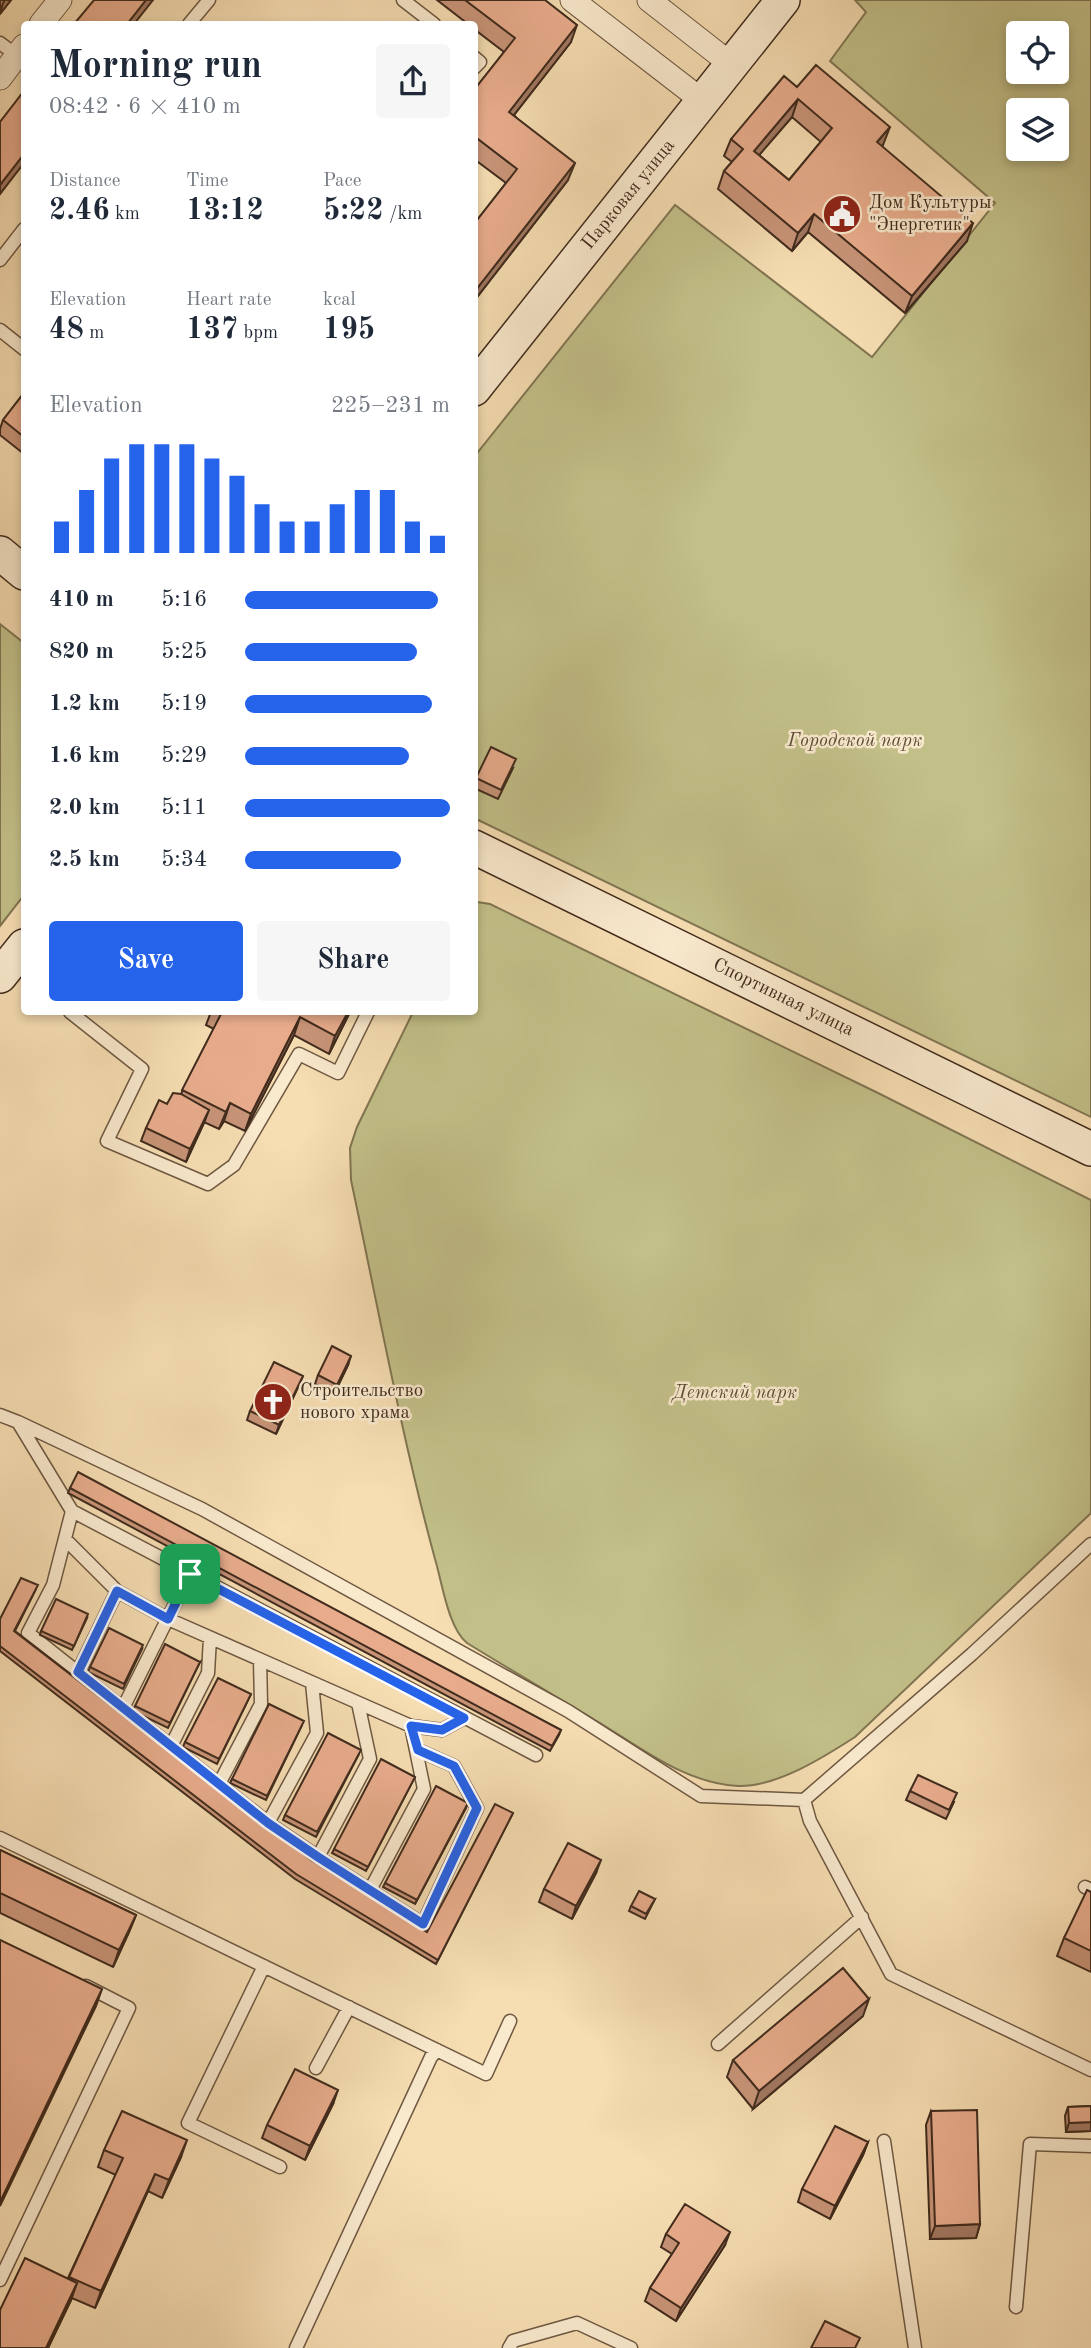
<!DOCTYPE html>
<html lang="en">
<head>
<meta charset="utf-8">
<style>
  body { margin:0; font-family:"Old Standard TT",serif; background:#f6f6f7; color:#1f2937; height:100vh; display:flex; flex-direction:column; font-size:26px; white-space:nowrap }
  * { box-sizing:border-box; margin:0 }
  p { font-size:23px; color:#747a83 }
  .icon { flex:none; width:38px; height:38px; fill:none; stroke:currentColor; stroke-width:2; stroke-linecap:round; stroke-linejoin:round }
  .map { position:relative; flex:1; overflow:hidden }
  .drawer { position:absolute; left:21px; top:21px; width:457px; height:994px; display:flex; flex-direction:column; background:#fff; border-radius:7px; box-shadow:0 4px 10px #0003 }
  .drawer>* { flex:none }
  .fabs { position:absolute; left:1006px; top:21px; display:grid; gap:14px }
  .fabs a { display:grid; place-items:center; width:63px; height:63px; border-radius:7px; background:#fff; box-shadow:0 4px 10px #0003; font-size:35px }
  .pin { position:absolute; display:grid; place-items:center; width:60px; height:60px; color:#fff; margin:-30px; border-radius:14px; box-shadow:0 4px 10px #0006 }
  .round { display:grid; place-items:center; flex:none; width:74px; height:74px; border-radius:7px; background:#f6f6f7 }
  .summary { display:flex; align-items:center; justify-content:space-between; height:119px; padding:0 28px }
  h1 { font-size:38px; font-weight:700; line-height:52px }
  .metrics { display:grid; grid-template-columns:repeat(3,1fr); gap:10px; height:119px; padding:7px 28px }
  .metrics div { display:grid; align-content:center }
  .metrics b { font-size:30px; font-weight:700 }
  .metrics small { font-size:19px; font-weight:400 }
  .metrics p { font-size:19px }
  .chart { height:196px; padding:14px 28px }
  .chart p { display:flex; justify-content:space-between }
  .chart svg { width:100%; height:126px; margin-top:7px; stroke:#2563eb; stroke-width:6 }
  .button { display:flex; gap:14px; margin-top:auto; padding:14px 28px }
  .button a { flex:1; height:80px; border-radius:7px; background:#2563eb; color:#fff; font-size:28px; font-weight:700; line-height:80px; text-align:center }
  .button a+a { background:#f6f6f7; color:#1f2937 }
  ul { padding:0 28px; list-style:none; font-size:23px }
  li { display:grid; grid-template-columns:112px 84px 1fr; align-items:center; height:52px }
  li i { height:18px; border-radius:9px; background:#2563eb }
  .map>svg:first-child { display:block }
  .green { fill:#c2bf88; stroke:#817552; stroke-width:2; fill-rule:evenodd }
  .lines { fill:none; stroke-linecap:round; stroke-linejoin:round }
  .lane-casing { stroke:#6e5842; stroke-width:15 }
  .street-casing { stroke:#6e5842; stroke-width:25 }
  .secondary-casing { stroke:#402b1d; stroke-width:36 }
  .lane { stroke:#f9e9cd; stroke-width:12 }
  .street { stroke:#f9e9cd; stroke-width:23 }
  .secondary { stroke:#f9e9cd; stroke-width:33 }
  .wall { fill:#c89478; stroke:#402b1d; stroke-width:2; fill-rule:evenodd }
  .shaded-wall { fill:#a27862; stroke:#402b1d; stroke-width:2 }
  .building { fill:#e8ac8c; stroke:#402b1d; stroke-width:2; fill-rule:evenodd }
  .route-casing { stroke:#fff; stroke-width:14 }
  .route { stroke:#2563eb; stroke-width:9 }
  .labels { text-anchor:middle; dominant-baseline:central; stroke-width:5; stroke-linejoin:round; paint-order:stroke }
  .street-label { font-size:19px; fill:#402b1d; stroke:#f9e9cd }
  .poi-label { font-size:19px; fill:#402b1d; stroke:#f9e9cd; text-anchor:start }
  .park-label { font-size:19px; font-style:italic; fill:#605038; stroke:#f9e9cd }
</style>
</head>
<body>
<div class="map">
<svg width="1091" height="2348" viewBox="0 0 1091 2348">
  <rect width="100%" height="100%" fill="#f6ddb2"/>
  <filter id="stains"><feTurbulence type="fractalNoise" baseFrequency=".00286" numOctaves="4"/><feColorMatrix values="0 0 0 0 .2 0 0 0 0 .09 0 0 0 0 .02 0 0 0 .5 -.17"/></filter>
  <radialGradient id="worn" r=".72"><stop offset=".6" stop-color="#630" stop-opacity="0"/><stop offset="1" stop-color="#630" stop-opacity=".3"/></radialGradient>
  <path class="green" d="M 855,0 L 1091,0 L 1091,1117 L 474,818 L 474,457 L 675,205 L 872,357 L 995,203 L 830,61 L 866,12 ZM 1018,33 L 1057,33 L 1057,72 L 1018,72 ZM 1018,110 L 1057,110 L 1057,149 L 1018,149 Z
    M 0,624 L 24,643 L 24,895 L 0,926 Z
    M 477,902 L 490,904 L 878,1093 L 1091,1200 L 1091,1513 L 855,1737 C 824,1757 777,1787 738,1786 C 684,1783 640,1747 595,1720 C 552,1694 509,1669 467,1643 C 448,1628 442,1582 435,1559 C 401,1434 378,1307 351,1180 L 350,1148 L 357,1127 L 413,1012 L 474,1012 L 474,903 Z"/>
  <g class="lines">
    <g class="lane-casing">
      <path id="lane" d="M 403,0 L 434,24
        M 189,24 L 209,0
        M 0,43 L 19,57
        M 474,57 L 480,62 L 474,68
        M 0,260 L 24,229
        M 0,330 L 24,349
        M 70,1012 L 142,1069 L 107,1141 L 208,1184 L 234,1165 L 299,1054 L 338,1073 L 368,1012
        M 0,1415 L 18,1422 L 202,1509 L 568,1711 L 701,1796 L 804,1800 L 972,1654 L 1091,1544
        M 18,1422 L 72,1511 L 536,1755
        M 72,1511 L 53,1585 L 28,1633 L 268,1823 L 318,1857 L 423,1924 L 477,1808 L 454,1766 L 418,1750
        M 65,1539 L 117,1591 L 168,1619 L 411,1726 L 442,1730 L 464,1718
        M 78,1672 L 117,1591
        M 123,1708 L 190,1574
        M 171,1746 L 208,1673 L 210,1638
        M 219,1784 L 261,1704 L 260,1660
        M 804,1800 L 810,1821 L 891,1974 L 1091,2070
        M 268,1823 L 317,1733 L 312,1683
        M 0,1838 L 486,2074 L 510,2021
        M 318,1857 L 370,1759 L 358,1703
        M 1085,1887 L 1091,1890
        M 370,1890 L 424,1789 L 411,1726
        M 264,1966 L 188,2123 L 280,2167
        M 718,2044 L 862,1917
        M 316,2068 L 349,2007
        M 884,2141 L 915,2348
        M 0,2280 L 129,2008 L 86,1986
        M 1016,2307 L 1030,2144 L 1091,2146
        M 296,2348 L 431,2057 L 437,2050
        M 509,2348 L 513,2341 L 577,2323 L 631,2348"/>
    </g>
    <g class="street-casing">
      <path id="street" d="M 572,0 L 704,102
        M 649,0 L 732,65
        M 41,24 L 60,0
        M 0,78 L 24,46"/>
    </g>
    <g class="secondary-casing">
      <path id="secondary" d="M 474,389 L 783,0
        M 0,553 L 24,573
        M 474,847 L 1091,1149
        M 0,976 L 24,946"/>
    </g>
    <use href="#lane" class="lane"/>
    <use href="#street" class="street"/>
    <use href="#secondary" class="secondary"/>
  </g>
  <path class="wall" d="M 0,0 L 11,0 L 0,14 Z
    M 437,0 L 545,0 L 571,42 L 514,115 L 568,180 L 474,301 L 474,224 L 506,183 L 474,159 L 474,90 L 504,52 L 474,29 L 474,24 L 468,24 Z
    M 797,87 L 883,145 L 882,147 L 967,241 L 905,313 L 808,232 L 792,251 L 718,189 L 724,171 L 732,162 L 724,156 L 731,139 ZM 792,117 L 821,142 L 789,180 L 759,155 Z
    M 24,393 L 24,454 L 0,435 L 0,429 L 3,420 Z
    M 513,768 L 498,799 L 474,788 L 476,778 Z
    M 211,1012 L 350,1012 L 329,1054 L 294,1035 L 245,1131 L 224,1121 L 219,1129 L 204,1122 L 186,1162 L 141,1141 L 146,1128 L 167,1104 L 181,1094 L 214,1029 L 206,1025 Z
    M 348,1365 L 334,1394 L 315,1384 L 318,1375 Z
    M 299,1385 L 276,1434 L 247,1420 L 250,1411 Z
    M 70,1488 L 561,1730 L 559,1735 L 550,1751 L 68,1493 Z
    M 36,1589 L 15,1631 L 311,1860 L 427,1932 L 513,1813 L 436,1964 L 295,1879 L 0,1651 L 0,1619 Z
    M 87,1618 L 72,1650 L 40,1635 L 41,1631 Z
    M 142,1649 L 123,1689 L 88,1672 L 90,1667 Z
    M 200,1662 L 168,1728 L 133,1711 L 135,1706 Z
    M 251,1694 L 217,1764 L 183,1747 L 185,1742 Z
    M 302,1725 L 266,1800 L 230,1783 L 232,1779 Z
    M 359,1754 L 316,1837 L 283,1820 L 285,1815 Z
    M 415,1777 L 366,1871 L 332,1853 L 334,1849 Z
    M 910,1791 L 954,1802 L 946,1819 L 906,1800 Z
    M 468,1803 L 415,1904 L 383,1887 L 385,1883 Z
    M 0,1850 L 136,1915 L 129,1932 L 113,1967 L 0,1913 Z
    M 596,1873 L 572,1919 L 539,1902 L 544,1889 Z
    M 1091,1892 L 1091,1972 L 1057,1956 L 1064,1938 Z
    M 655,1899 L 645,1919 L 629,1911 L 631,1906 Z
    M 863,2016 L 753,2109 L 727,2077 L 733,2060 Z
    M 333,2104 L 305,2160 L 262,2138 L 267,2125 Z
    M 1091,2106 L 1091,2131 L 1066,2132 L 1065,2116 L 1068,2107 Z
    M 931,2111 L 980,2224 L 976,2238 L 930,2239 L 926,2125 Z
    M 868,2142 L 863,2155 L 830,2219 L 798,2202 L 802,2189 Z
    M 104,2150 L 181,2157 L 162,2198 L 148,2191 L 95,2308 L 72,2298 L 48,2348 L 0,2348 L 68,2278 L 116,2175 L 98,2167 Z
    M 666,2234 L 725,2245 L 676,2321 L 645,2301 L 650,2288 L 672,2254 L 661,2247 Z"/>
  <path class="shaded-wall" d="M 5,0 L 11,0 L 0,14 L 3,3 Z
    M 146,0 L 153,0 L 134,24 L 127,24 Z
    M 577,25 L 571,42 L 503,129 L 509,112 Z
    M 798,99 L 792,117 L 748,168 L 754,151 Z
    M 890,127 L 883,145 L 870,160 L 877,142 Z
    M 24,154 L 24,163 L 0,194 L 0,185 Z
    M 575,163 L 568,180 L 474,301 L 475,291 Z
    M 814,214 L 808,232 L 792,251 L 798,233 Z
    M 973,223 L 967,241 L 905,313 L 912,296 Z
    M 348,1012 L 350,1012 L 329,1054 L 335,1036 Z
    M 300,1017 L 294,1035 L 245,1131 L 251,1114 Z
    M 230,1103 L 224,1121 L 219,1129 L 226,1112 Z
    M 209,1110 L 204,1123 L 186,1162 L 190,1149 Z
    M 351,1356 L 348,1365 L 334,1394 L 337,1385 Z
    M 303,1376 L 299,1385 L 276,1434 L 279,1425 Z
    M 468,1803 L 466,1808 L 415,1904 L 417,1900 Z
    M 601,1860 L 596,1873 L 572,1919 L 576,1906 Z
    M 136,1915 L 129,1932 L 113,1967 L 119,1950 Z
    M 102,1989 L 96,2006 L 0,2206 L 0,2202 Z
    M 869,1999 L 863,2016 L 753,2109 L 759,2091 Z
    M 338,2090 L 333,2104 L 305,2160 L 310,2146 Z
    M 1091,2122 L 1091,2131 L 1066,2132 L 1069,2123 Z
    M 187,2140 L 181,2157 L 162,2198 L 169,2180 Z
    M 868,2142 L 863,2155 L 830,2219 L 835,2206 Z
    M 155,2174 L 148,2191 L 95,2308 L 101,2291 Z
    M 980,2224 L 976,2238 L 930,2239 L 935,2226 Z
    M 730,2232 L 725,2245 L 676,2321 L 681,2308 Z
    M 77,2283 L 71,2300 L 48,2348 L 46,2348 Z"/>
  <path class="building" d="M 94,0 L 146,0 L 127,24 L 74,24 Z
    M 465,0 L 545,0 L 577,25 L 509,112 L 575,163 L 475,291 L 474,224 L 517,169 L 474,136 L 474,90 L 515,38 Z
    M 816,65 L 890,127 L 877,142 L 973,223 L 912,296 L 814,214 L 798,233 L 724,171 L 743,149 L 731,139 L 784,76 L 797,87 ZM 798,99 L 832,128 L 789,180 L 754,151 Z
    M 24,91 L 24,154 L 0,185 L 0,122 Z
    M 24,393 L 24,437 L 3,420 Z
    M 491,747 L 516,759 L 501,790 L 476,778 Z
    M 221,1012 L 348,1012 L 335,1036 L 300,1017 L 251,1114 L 230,1103 L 226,1112 L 182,1090 L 222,1012 Z
    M 173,1093 L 181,1094 L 209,1110 L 190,1149 L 146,1128 L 159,1100 L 167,1104 Z
    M 332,1346 L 351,1356 L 337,1385 L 318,1375 Z
    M 274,1362 L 303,1376 L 279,1425 L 250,1411 Z
    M 78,1472 L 561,1730 L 552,1746 L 70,1488 Z
    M 21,1578 L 38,1585 L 14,1631 L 311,1860 L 427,1932 L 495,1804 L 513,1813 L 438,1960 L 296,1874 L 0,1646 L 0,1619 Z
    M 56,1599 L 88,1614 L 74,1646 L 41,1631 Z
    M 109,1628 L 143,1645 L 124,1684 L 90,1667 Z
    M 165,1644 L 200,1662 L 170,1723 L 135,1706 Z
    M 218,1678 L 251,1694 L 219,1759 L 185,1742 Z
    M 269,1704 L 304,1721 L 267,1796 L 232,1779 Z
    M 328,1733 L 361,1750 L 317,1832 L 285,1815 Z
    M 381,1759 L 415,1777 L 368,1867 L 334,1849 Z
    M 918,1775 L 957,1793 L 949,1810 L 910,1791 Z
    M 436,1786 L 468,1803 L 417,1900 L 385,1883 Z
    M 568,1843 L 601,1860 L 576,1906 L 544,1889 Z
    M 0,1850 L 136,1915 L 119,1950 L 0,1893 Z
    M 1087,1890 L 1091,1892 L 1091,1951 L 1064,1938 Z
    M 639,1891 L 655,1899 L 646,1914 L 631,1906 Z
    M 0,1940 L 102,1989 L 0,2202 Z
    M 843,1968 L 869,1999 L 759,2091 L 733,2060 Z
    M 295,2069 L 338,2090 L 310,2146 L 267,2125 Z
    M 1091,2106 L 1091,2122 L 1069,2123 L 1068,2107 Z
    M 977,2110 L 980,2224 L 935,2226 L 931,2111 Z
    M 122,2111 L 187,2140 L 169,2180 L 155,2174 L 101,2291 L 69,2277 L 123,2158 L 104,2150 Z
    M 835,2126 L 868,2142 L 835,2206 L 802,2189 Z
    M 685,2204 L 730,2232 L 681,2308 L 650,2288 L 679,2243 L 666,2234 Z
    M 25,2258 L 77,2283 L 46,2348 L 0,2348 L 0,2310 Z
    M 825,2321 L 860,2338 L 855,2348 L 811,2348 Z"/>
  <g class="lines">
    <g class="route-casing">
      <path id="route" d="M 190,1574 L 464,1718 L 442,1730 L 411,1726 L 418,1750 L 454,1766 L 477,1808 L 423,1924 L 318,1857 L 268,1823 L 78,1672 L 117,1591 L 168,1619 Z"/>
    </g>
    <use href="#route" class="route"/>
  </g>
  <defs>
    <g id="civic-disc" transform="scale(2.0125)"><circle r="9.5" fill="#8f2418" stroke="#f9e9cd"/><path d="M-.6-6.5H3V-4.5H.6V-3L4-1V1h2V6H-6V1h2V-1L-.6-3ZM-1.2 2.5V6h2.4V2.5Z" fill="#fff"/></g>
    <g id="church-disc" transform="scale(2.0125)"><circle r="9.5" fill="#8f2418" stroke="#f9e9cd"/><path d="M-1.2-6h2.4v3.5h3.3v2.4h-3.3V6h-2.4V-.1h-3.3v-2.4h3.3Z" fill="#fff"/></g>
  </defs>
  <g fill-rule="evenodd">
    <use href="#civic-disc" x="842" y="214"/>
    <use href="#church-disc" x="273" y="1402"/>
  </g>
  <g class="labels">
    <g class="street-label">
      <text transform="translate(629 195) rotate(-51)">Парковая улица</text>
      <text transform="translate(783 998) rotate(26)">Спортивная улица</text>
    </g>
    <g class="poi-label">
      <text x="869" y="203">Дом Культуры<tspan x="869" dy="22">"Энергетик"</tspan></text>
      <text x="300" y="1391">Строительство<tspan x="300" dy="22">нового храма</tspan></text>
    </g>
    <g class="park-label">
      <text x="855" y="741">Городской парк</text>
      <text x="735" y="1393">Детский парк</text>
    </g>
  </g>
  <rect width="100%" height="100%" filter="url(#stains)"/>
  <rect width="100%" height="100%" fill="url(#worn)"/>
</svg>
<div class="fabs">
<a><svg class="icon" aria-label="locate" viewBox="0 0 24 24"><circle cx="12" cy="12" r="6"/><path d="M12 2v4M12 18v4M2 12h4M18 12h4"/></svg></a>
<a><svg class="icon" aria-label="layers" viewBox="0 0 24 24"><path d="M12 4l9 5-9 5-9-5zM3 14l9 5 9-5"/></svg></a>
</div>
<div class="pin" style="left:190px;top:1574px;background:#1e9e55"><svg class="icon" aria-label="arrive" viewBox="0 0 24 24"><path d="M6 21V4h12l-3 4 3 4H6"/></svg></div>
<section class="drawer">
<div class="summary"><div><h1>Morning run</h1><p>08:42 · 6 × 410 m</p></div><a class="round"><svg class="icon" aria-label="share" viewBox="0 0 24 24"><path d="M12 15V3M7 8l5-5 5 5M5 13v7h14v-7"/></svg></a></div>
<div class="metrics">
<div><p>Distance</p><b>2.46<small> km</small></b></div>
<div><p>Time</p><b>13:12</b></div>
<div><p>Pace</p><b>5:22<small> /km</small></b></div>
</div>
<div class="metrics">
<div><p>Elevation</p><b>48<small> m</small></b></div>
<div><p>Heart rate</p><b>137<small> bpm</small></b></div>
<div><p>kcal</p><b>195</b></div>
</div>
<div class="chart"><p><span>Elevation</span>225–231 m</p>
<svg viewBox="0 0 160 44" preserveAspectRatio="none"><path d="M5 44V33M15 44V22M25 44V11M35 44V6M45 44V6M55 44V6M65 44V11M75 44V17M85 44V27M95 44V33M105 44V33M115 44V27M125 44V22M135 44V22M145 44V33M155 44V38"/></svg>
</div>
<ul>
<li><b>410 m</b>5:16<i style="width:94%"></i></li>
<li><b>820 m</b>5:25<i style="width:84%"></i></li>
<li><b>1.2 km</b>5:19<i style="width:91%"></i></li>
<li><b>1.6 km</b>5:29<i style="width:80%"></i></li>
<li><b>2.0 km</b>5:11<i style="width:100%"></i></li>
<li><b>2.5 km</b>5:34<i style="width:76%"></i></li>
</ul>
<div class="button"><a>Save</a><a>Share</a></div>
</section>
</div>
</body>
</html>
